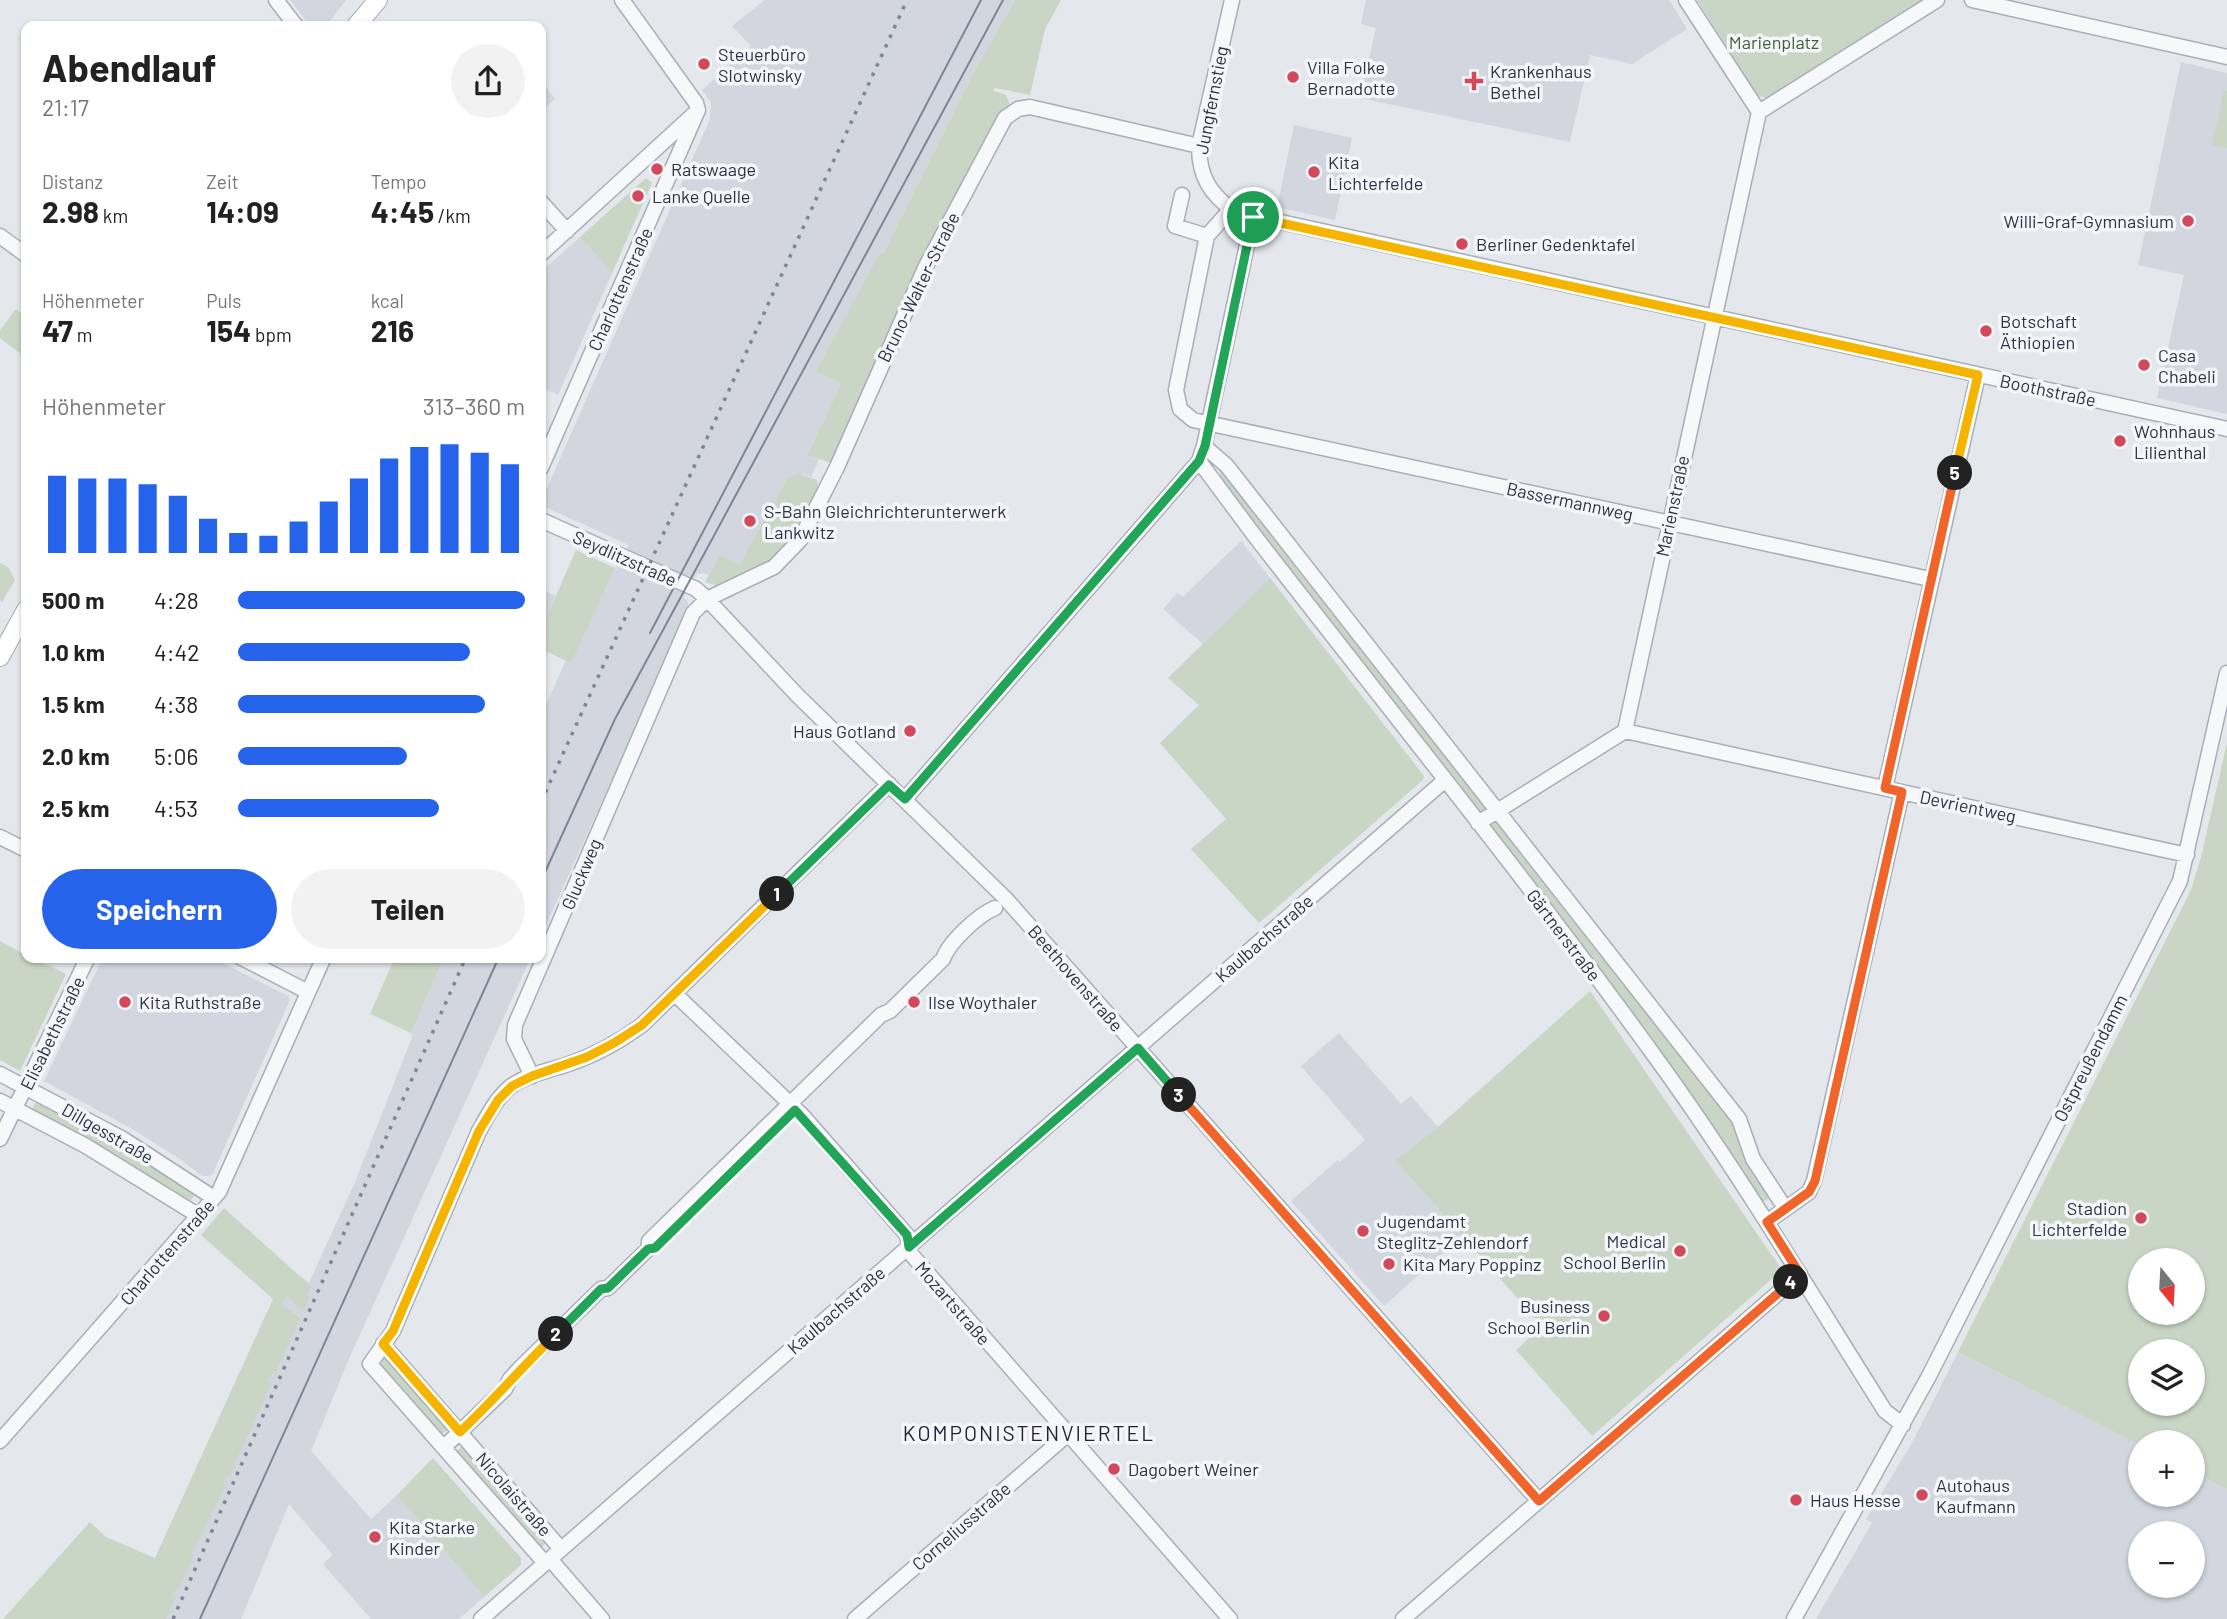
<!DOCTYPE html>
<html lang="de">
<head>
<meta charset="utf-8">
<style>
  body { margin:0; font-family:Barlow,sans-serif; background:#f2f2f2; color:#222; height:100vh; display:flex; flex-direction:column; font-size:26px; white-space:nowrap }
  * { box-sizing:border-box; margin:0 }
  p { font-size:23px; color:#767676 }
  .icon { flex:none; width:38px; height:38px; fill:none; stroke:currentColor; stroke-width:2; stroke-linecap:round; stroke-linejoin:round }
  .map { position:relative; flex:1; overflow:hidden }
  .sheet { position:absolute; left:21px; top:21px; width:525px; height:942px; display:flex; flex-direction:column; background:#fff; border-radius:14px; box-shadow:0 2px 5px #0004 }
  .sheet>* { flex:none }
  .needle { width:46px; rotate:162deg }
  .fabs { position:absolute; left:2128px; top:1248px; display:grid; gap:14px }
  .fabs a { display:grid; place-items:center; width:77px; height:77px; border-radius:50%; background:#fff; box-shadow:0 2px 5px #0004; font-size:35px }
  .pin { position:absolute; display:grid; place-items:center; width:60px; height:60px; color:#fff; margin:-30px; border:4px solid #fff; border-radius:50%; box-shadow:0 2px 7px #0007 }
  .km { position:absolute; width:35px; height:35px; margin:-18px; border-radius:50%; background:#222; color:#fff; font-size:19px; line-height:35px; text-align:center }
  .round { display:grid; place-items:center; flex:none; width:74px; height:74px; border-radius:37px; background:#f2f2f2 }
  .summary { display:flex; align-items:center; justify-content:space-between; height:119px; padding:0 21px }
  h1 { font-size:38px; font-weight:700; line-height:52px }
  .figures { display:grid; grid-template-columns:repeat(3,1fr); gap:10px; height:119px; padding:7px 21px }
  .figures div { display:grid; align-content:center }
  .figures b { font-size:30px; font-weight:700 }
  .figures small { font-size:19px; font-weight:400 }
  .figures p { font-size:19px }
  .chart { height:196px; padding:14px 21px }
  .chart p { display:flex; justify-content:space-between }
  .chart svg { width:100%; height:126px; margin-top:7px; stroke:#2563eb; stroke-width:6 }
  .primary-button { display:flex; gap:14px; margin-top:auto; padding:14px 21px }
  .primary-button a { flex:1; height:80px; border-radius:42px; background:#2563eb; color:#fff; font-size:28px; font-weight:700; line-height:80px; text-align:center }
  .primary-button a+a { background:#f2f2f2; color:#222 }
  ul { padding:0 21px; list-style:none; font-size:23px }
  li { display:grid; grid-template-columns:112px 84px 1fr; align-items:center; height:52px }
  li i { height:18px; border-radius:9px; background:#2563eb }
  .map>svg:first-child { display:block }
  .built { fill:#d2d6de; fill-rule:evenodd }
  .green { fill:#c9d6c5; fill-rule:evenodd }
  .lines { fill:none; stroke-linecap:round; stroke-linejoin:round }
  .minor-casing { stroke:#a9aeb7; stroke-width:17 }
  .major-casing { stroke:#a3abb8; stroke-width:20 }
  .minor { stroke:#f7f8fa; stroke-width:14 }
  .major { stroke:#fff; stroke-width:18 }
  .tram { stroke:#7d8696; stroke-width:2 }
  .rail { stroke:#7d8696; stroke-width:3.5; stroke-dasharray:3.5 7; stroke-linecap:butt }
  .split-1-casing { stroke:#fff; stroke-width:14 }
  .split-2-casing { stroke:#fff; stroke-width:14 }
  .split-3-casing { stroke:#fff; stroke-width:14 }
  .split-4-casing { stroke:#fff; stroke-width:14 }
  .split-5-casing { stroke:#fff; stroke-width:14 }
  .split-6-casing { stroke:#fff; stroke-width:14 }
  .split-1 { stroke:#22a559; stroke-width:9 }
  .split-2 { stroke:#f5b400; stroke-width:9 }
  .split-3 { stroke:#22a559; stroke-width:9 }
  .split-4 { stroke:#f0652b; stroke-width:9 }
  .split-5 { stroke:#f0652b; stroke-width:9 }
  .split-6 { stroke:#f5b400; stroke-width:9 }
  .poi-dot { fill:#d1495b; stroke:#f4f6f9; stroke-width:2.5 }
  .labels { text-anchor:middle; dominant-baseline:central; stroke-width:7; stroke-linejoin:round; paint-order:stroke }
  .park-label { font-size:18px; fill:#3f6138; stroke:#f4f6f9 }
  .poi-label { font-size:18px; fill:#2b3445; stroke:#f4f6f9; text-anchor:start }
  .street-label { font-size:18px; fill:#2b3445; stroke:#f4f6f9 }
  .quarter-label { font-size:21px; letter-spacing:2px; fill:#1d2536; stroke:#f4f6f9 }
</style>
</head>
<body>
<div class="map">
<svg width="2227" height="1619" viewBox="0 0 2227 1619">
  <rect width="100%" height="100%" fill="#e4e7ec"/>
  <path class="built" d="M 290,0 L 346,0 L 326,26 L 310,26 Z
    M 765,0 L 1015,0 L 974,72 L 883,254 L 881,253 L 816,371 L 843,382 L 807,454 L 819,460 L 811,477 L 804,474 L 787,479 L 739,565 L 720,556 L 709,574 L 697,573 L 683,598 L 687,600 L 689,609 L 541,936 L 541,716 L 566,660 L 571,662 L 615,568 L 629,545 L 545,507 L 543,497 L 710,119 L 711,102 L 702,90 L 751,46 L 732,26 Z
    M 1366,0 L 1669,0 L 1687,29 L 1632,64 L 1590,55 L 1570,142 L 1360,98 L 1376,28 L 1361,24 Z
    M 2181,62 L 2227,73 L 2227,414 L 2157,398 L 2184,275 L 2138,265 Z
    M 541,80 L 555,99 L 541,112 Z
    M 1294,125 L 1352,138 L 1335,220 L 1277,207 Z
    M 580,237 L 612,273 L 558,395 L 541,387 L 541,272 Z
    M 1241,541 L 1270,578 L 1203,644 L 1163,609 L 1177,593 L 1183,597 Z
    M 541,589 L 556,596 L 541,630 Z
    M 103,957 L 211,957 L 288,996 L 290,1000 L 213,1173 L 209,1176 L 202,1176 L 183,1161 L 134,1130 L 44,1081 Z
    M 444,957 L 531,957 L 348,1361 L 311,1451 L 371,1519 L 397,1495 L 484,1597 L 459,1619 L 371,1619 L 323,1564 L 333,1555 L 289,1504 L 241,1619 L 154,1619 L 154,1587 L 296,1273 L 309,1283 L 355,1182 L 413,1035 L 411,1033 Z
    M 1339,1033 L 1401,1104 L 1411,1096 L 1438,1127 L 1395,1160 L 1462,1236 L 1384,1306 L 1291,1201 L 1338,1160 L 1340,1162 L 1365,1140 L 1301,1066 Z
    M 1958,1352 L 2140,1445 L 2140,1494 L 2193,1494 L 2193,1472 L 2227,1489 L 2227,1619 L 1816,1619 L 1872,1523 L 1866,1519 L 1913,1441 ZM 2140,1533 L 2193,1533 L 2193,1586 L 2140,1586 Z"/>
  <path class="green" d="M 1015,0 L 1061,0 L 1045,29 L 1030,95 L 995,88 L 993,91 L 1006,95 L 1010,105 L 1000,113 L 909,286 L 831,463 L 807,455 L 842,383 L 816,371 L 880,253 L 883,254 L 974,72 Z
    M 1697,0 L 1921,0 L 1766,98 L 1757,95 Z
    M 2224,91 L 2227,91 L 2227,148 L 2212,145 Z
    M 646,178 L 652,183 L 612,273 L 580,237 Z
    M 16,309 L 26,317 L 26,358 L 0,338 L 0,330 Z
    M 1220,466 L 1488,809 L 1480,815 L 1220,484 Z
    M 797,473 L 817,480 C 824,500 787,551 771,564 C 758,575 737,580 721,587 L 705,582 L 720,555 L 739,565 L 787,479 Z
    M 576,550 L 615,568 L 571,663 L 541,649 L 541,630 Z
    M 0,563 L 9,568 L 15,580 L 2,602 L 0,600 Z
    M 1270,578 L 1424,776 L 1423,780 L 1259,923 L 1191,849 L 1226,819 L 1160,743 L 1199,705 L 1168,678 Z
    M 2227,743 L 2227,1489 L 2193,1472 L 2193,1442 L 2140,1442 L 2140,1445 L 1958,1352 L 2191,890 L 2201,857 ZM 2140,1260 L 2193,1260 L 2193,1312 L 2140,1312 ZM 2140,1351 L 2193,1351 L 2193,1404 L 2140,1404 Z
    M 1497,820 L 1732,1121 L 1771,1197 L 1761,1203 L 1489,826 Z
    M 0,941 L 26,955 L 26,957 L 32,957 L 66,974 L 20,1071 L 0,1060 Z
    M 395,957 L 444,957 L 411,1033 L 370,1014 Z
    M 1590,991 L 1782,1270 L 1592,1436 L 1516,1350 L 1542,1326 L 1395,1160 L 1438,1127 Z
    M 38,1099 L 97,1130 L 196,1193 L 188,1204 L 31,1111 Z
    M 224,1208 L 311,1286 L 307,1295 L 310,1297 L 303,1311 L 287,1296 L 282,1304 L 300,1319 L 275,1374 L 272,1373 L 269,1381 L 272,1382 L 229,1476 L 227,1476 L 223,1483 L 226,1485 L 195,1547 L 192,1554 L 194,1555 L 179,1588 L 177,1588 L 173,1595 L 176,1597 L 166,1619 L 3,1619 L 90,1522 L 106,1537 L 155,1558 L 273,1299 L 201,1235 Z
    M 385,1357 L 449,1428 L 441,1435 L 381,1366 L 382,1360 Z
    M 464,1444 L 549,1541 L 540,1548 L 455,1453 Z
    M 433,1458 L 521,1558 L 521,1565 L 484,1597 L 397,1495 Z"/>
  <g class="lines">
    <g class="minor-casing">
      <path id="minor" d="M 276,0 L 296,26
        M 622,0 L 696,103 L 698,110
        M 1232,0 L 1199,146 C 1199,177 1210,194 1235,212 L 2227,429
        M 1686,0 L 1759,112
        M 1972,0 L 2227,57
        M 1759,112 L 1937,0
        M 1182,195 L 1175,226 L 1207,236 L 1176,390 L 1180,409 L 1193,420 L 1930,579
        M 541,202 L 567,231
        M 0,236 L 26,255
        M 1207,236 L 1231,209
        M 541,254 L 694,114
        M 1204,446 L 1227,466 L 1739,1119 L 1753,1159 L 1785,1208
        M 1199,461 L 1254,535 C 1391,712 1533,887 1664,1069 C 1743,1179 1813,1297 1885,1411 L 1903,1425
        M 541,468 L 698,110
        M 541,520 L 696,589 L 707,599 L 797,695 L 1005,898 L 1539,1501
        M 1625,731 L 1759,112
        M 1625,731 L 2187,855
        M 1885,788 L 1978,375
        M 905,799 L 1199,461 L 1204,446 L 1253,217
        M 1478,823 L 1625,731
        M 0,837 L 26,850
        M 240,957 L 308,992
        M 675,994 L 803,1116 L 907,1235 L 911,1254 L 1230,1619
        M 0,1074 L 123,1139 L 214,1198
        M 532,1076 L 514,1039 L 515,1025 L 693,613 L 707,599 L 774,567 L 800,540 L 837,467 L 925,268 L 1005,118 L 1018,109 L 1030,107 L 1199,146
        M 0,1101 L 86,1146 L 199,1216
        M 0,1139 L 88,957
        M 1767,1222 L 1809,1192 L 1814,1181 L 1902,792
        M 383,1344 L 561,1549
        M 0,1441 L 219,1192 L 324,957
        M 444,1447 L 505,1389 L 510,1379 L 521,1367 L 601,1289 L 608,1288 L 648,1249 L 649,1241 L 881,1015 L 890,1011 L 943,959 C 949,942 978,915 995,908
        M 550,1559 L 602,1619
        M 545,1563 L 370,1364 L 393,1331 L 479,1131 C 488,1115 496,1099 510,1087 C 526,1075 547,1071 566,1065 C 593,1056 619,1042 642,1025 L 889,784
        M 481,1619 L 1444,781
        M 855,1619 L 1068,1434
        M 1403,1619 L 1800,1274
        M 1794,1619 L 1929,1376 L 2180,881 L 2227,673"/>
    </g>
    <g class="major-casing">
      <path id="major" d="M 356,26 L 378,0
        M 0,657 L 26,610"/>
    </g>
    <use href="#minor" class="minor"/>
    <use href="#major" class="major"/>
    <path class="tram" d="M 650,633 L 981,0
      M 541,881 L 615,719 L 1003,0
      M 200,1619 L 499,957"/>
    <path class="rail" d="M 541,802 L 907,0
      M 173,1619 L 466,957"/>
  </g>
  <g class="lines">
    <g class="split-1-casing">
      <path id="split-1" d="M 777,894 L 889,785 L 905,799 L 1199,461 L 1205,446 L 1253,217"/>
    </g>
    <g class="split-2-casing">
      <path id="split-2" d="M 556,1334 C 523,1366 494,1400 460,1432 L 383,1344 L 393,1331 L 479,1131 L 498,1100 L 512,1086 L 532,1076 L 587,1057 L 614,1043 L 642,1025 L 777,894"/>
    </g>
    <g class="split-3-casing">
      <path id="split-3" d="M 556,1334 L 601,1289 L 608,1288 L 648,1249 L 655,1248 L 795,1110 L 907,1235 L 909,1247 L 1138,1048 L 1179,1095"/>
    </g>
    <g class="split-4-casing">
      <path id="split-4" d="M 1179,1095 L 1539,1501 L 1791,1282"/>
    </g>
    <g class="split-5-casing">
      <path id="split-5" d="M 1791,1282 L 1800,1274 L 1767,1222 L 1809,1192 L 1815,1181 L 1902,792 L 1885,788 L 1955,473"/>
    </g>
    <g class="split-6-casing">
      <path id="split-6" d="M 1253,217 L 1978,375 L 1955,473"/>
    </g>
    <use href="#split-1" class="split-1"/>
    <use href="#split-2" class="split-2"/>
    <use href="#split-3" class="split-3"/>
    <use href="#split-4" class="split-4"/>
    <use href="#split-5" class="split-5"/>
    <use href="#split-6" class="split-6"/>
  </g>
  <g class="poi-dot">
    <circle cx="704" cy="64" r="7"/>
    <circle cx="1293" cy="77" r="7"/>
    <path d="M1470.5 70.5h7v7h7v7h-7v7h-7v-7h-7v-7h7z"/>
    <circle cx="657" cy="169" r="7"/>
    <circle cx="1314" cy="172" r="7"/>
    <circle cx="638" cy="196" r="7"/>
    <circle cx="2188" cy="221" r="7"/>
    <circle cx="1462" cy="244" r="7"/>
    <circle cx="1986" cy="331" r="7"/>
    <circle cx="2144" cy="365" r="7"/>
    <circle cx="2120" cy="441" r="7"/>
    <circle cx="750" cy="521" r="7"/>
    <circle cx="910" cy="731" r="7"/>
    <circle cx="125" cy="1002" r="7"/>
    <circle cx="914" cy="1002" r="7"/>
    <circle cx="2141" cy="1218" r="7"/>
    <circle cx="1363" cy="1231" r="7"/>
    <circle cx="1680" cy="1251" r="7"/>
    <circle cx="1389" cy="1264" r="7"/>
    <circle cx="1604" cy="1316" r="7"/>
    <circle cx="1114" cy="1469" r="7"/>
    <circle cx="1922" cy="1495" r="7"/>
    <circle cx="1796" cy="1500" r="7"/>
    <circle cx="375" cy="1537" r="7"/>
  </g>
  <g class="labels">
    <g class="park-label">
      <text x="1774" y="42">Marienplatz</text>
    </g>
    <g class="poi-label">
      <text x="718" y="54">Steuerbüro<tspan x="718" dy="21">Slotwinsky</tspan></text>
      <text x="1307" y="67">Villa Folke<tspan x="1307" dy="21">Bernadotte</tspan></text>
      <text x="1490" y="71">Krankenhaus<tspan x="1490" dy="21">Bethel</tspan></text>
      <text x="1328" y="162">Kita<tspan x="1328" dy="21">Lichterfelde</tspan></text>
      <text x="671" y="169">Ratswaage</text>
      <text x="652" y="196">Lanke Quelle</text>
      <text x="2174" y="221" text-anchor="end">Willi-Graf-Gymnasium</text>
      <text x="1476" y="244">Berliner Gedenktafel</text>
      <text x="2000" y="321">Botschaft<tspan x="2000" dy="21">Äthiopien</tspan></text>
      <text x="2158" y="355">Casa<tspan x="2158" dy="21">Chabeli</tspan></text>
      <text x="2134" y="431">Wohnhaus<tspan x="2134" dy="21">Lilienthal</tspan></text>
      <text x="764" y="511">S-Bahn Gleichrichterunterwerk<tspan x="764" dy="21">Lankwitz</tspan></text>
      <text x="896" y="731" text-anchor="end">Haus Gotland</text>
      <text x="139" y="1002">Kita Ruthstraße</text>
      <text x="928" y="1002">Ilse Woythaler</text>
      <text x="2127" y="1208" text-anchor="end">Stadion<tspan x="2127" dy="21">Lichterfelde</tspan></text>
      <text x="1377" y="1221">Jugendamt<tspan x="1377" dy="21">Steglitz-Zehlendorf</tspan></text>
      <text x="1666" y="1241" text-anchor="end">Medical<tspan x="1666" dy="21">School Berlin</tspan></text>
      <text x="1403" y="1264">Kita Mary Poppinz</text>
      <text x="1590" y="1306" text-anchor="end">Business<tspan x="1590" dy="21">School Berlin</tspan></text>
      <text x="1128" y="1469">Dagobert Weiner</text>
      <text x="1936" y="1485">Autohaus<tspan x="1936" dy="21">Kaufmann</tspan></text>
      <text x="1810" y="1500">Haus Hesse</text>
      <text x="389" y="1527">Kita Starke<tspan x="389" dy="21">Kinder</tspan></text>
    </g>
    <g class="street-label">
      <text transform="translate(1211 100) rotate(-79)">Jungfernstieg</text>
      <text transform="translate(918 287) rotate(-64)">Bruno-Walter-Straße</text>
      <text transform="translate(620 289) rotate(-66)">Charlottenstraße</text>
      <text transform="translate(2048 390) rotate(12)">Boothstraße</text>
      <text transform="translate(1570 501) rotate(12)">Bassermannweg</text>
      <text transform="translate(1672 506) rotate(-78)">Marienstraße</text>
      <text transform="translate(625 558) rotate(24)">Seydlitzstraße</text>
      <text transform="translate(1968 806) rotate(12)">Devrientweg</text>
      <text transform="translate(581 874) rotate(-67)">Gluckweg</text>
      <text transform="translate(1564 935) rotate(53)">Gärtnerstraße</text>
      <text transform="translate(1264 938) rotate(-41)">Kaulbachstraße</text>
      <text transform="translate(1076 978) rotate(49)">Beethovenstraße</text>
      <text transform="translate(52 1033) rotate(-64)">Elisabethstraße</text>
      <text transform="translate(2090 1058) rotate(-63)">Ostpreußendamm</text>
      <text transform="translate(108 1133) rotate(30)">Dillgesstraße</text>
      <text transform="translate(167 1252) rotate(-49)">Charlottenstraße</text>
      <text transform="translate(953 1303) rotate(49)">Mozartstraße</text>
      <text transform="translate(836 1310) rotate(-41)">Kaulbachstraße</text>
      <text transform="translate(514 1494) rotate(49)">Nicolaistraße</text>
      <text transform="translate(961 1526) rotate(-41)">Corneliusstraße</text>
    </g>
    <g class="quarter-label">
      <text x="1029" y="1432">KOMPONISTENVIERTEL</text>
    </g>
  </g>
</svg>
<div class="fabs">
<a><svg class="needle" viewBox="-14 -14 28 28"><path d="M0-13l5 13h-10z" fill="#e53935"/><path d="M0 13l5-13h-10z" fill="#767676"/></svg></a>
<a><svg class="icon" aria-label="layers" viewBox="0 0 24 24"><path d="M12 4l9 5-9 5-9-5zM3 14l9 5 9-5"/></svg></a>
<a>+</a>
<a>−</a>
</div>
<div class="pin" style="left:1253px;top:217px;background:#1e9e55"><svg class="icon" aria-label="arrive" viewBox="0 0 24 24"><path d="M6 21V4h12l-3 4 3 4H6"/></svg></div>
<b class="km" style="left:777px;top:894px">1</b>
<b class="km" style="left:556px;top:1334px">2</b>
<b class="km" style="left:1179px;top:1095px">3</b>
<b class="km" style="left:1791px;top:1282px">4</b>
<b class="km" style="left:1955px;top:473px">5</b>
<section class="sheet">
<div class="summary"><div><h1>Abendlauf</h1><p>21:17</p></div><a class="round"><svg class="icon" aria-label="share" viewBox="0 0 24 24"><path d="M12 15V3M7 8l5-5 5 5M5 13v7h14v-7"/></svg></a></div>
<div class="figures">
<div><p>Distanz</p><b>2.98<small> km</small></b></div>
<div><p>Zeit</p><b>14:09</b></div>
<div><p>Tempo</p><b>4:45<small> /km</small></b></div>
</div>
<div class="figures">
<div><p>Höhenmeter</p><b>47<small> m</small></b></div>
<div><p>Puls</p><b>154<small> bpm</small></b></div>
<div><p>kcal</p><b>216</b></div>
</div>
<div class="chart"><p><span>Höhenmeter</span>313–360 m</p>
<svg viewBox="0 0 160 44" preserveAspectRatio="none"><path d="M5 44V17M15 44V18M25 44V18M35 44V20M45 44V24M55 44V32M65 44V37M75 44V38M85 44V33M95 44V26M105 44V18M115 44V11M125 44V7M135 44V6M145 44V9M155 44V13"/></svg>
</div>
<ul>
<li><b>500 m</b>4:28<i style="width:100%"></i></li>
<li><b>1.0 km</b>4:42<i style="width:81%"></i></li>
<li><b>1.5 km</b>4:38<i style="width:86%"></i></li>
<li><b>2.0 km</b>5:06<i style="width:59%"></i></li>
<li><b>2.5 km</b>4:53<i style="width:70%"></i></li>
</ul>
<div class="primary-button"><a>Speichern</a><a>Teilen</a></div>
</section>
</div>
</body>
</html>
